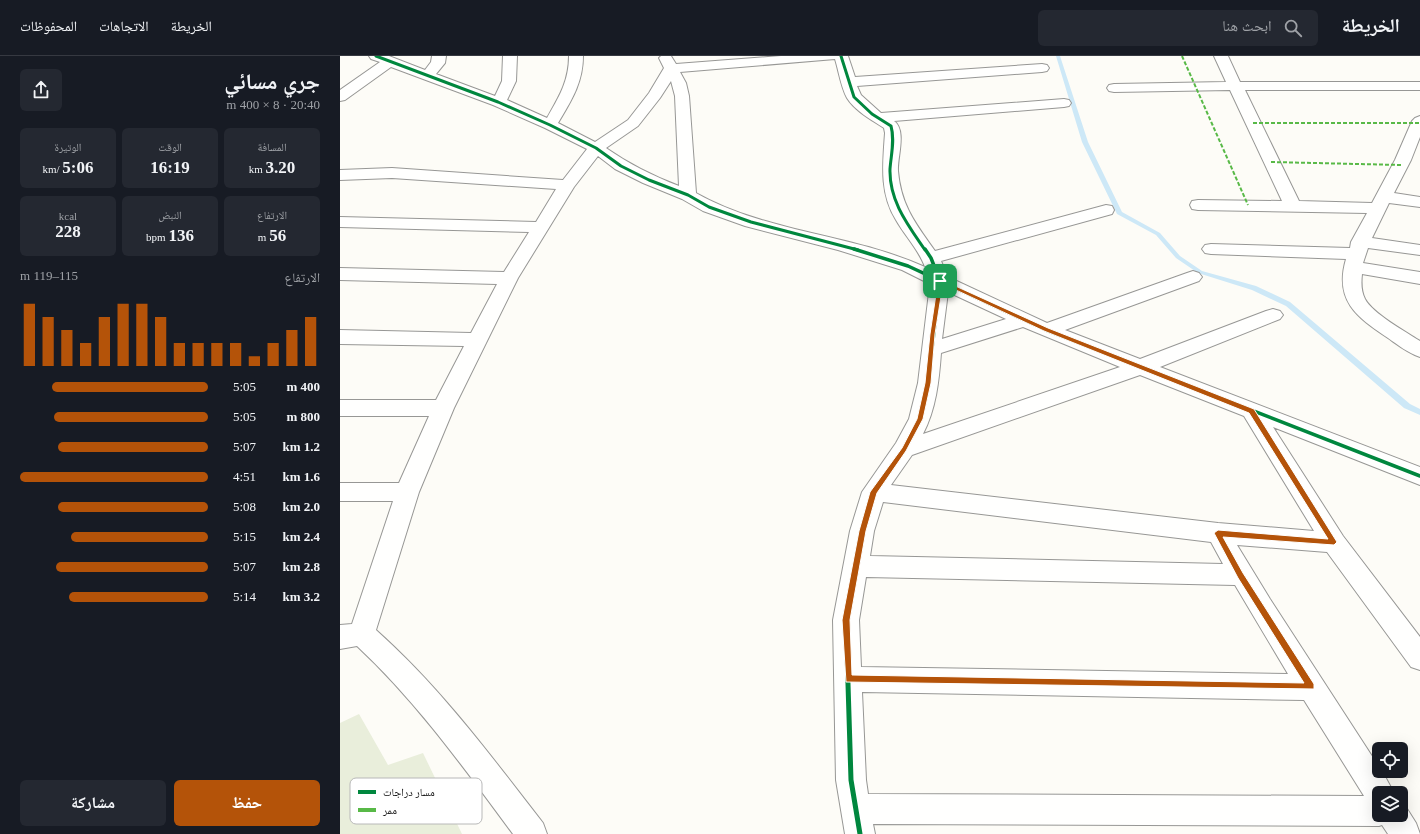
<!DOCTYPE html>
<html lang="ar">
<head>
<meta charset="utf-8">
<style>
  body { margin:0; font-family:"Times New Roman","Noto Naskh Arabic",serif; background:#242831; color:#f1f3f6; direction:rtl; height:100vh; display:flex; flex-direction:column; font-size:15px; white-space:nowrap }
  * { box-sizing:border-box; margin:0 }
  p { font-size:13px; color:#9ea1a6 }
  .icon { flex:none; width:22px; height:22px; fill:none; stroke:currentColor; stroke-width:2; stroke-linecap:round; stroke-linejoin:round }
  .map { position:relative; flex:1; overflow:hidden; direction:ltr }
  .sheet { display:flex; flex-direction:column; background:#171b24; width:340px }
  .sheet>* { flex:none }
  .fabs { position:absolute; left:1032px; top:686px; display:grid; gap:8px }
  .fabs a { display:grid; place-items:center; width:36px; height:36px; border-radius:6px; background:#171b24; box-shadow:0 4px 16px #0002; font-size:20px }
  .pin { position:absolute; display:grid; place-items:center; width:34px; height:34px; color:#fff; margin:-17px; border-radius:8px; box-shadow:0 2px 6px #0006 }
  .round { display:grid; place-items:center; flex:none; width:42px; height:42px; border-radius:6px; background:#242831 }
  .headline { display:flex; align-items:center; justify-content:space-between; height:68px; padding:0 20px }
  h1 { font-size:22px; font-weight:700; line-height:30px }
  .figures { display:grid; grid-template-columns:repeat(3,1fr); gap:6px; height:68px; padding:4px 20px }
  .figures div { display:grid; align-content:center; border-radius:6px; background:#242831; text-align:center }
  .figures b { font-size:17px; font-weight:700 }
  .figures small { font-size:11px; font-weight:400 }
  .figures p { font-size:11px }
  .chart { height:112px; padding:8px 20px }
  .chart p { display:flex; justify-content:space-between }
  .chart svg { width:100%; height:72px; margin-top:4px; stroke:#b45309; stroke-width:6 }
  .primary-button { display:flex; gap:8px; margin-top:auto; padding:8px 20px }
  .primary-button a { flex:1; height:46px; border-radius:6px; background:#b45309; color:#fff; font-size:16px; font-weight:700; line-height:46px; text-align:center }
  .primary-button a+a { background:#242831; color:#f1f3f6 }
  ul { padding:0 20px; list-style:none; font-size:13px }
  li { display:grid; grid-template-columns:64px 48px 1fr; align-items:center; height:30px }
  li i { height:10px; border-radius:5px; background:#b45309 }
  header { display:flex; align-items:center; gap:24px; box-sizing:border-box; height:56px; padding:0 20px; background:#171b24; border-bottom:1px solid #363941 }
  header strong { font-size:19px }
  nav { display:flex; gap:22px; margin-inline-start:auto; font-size:14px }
  .search { width:280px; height:36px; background:#242831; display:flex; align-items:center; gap:10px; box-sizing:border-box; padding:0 14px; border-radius:6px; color:#9ea1a6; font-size:15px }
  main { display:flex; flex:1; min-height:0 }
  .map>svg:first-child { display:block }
  .cemetery { fill:#e9eedb }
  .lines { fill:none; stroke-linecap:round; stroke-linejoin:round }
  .stream { fill:#cde8f7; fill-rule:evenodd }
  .minor-casing { stroke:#979795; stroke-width:2 }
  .minor { fill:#fffffe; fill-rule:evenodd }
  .quiet { stroke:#58b947; stroke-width:2; stroke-dasharray:4 2; stroke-linecap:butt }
  .cycleway-far2-casing { stroke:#fff; stroke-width:5 }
  .cycleway-far1-casing { stroke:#fff; stroke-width:6 }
  .cycleway-casing { stroke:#fff; stroke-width:8 }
  .cycleway-far2 { stroke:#00873e; stroke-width:3 }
  .cycleway-far1 { stroke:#00873e; stroke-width:3.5 }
  .cycleway { stroke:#00873e; stroke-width:5 }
  .route { fill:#b45309; stroke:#fff; fill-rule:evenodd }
  .key { fill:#fff; stroke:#b8b8b8; stroke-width:1 }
  .key-label { font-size:11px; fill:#111 }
</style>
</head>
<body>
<header>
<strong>الخريطة</strong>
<div class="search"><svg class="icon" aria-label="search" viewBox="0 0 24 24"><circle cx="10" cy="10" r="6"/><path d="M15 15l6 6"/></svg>ابحث هنا</div>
<nav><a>الخريطة</a><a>الاتجاهات</a><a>المحفوظات</a></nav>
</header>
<main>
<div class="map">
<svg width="1080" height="778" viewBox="0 0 1080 778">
  <rect width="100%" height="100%" fill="#fdfcf7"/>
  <path class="cemetery" d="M 19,658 L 48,709 L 83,697 L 122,778 L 0,778 L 0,667 Z"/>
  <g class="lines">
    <path class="stream" d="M 716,0 L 720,0 L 748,86 L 782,156 L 820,177 L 840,200 L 862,215 L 916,230 L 950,246 L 1070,348 L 1080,353 L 1080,359 L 1064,352 L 946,250 L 912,234 L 858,217 L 836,202 L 816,179 L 777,158 L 742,86 Z"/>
    <g class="minor-casing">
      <path id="minor" d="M 29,0 L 49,0 L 85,14 L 91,6 L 92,0 L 106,0 L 105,7 L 96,18 L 155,40 L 162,25 L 163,0 L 177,0 L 176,25 L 167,44 L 207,62 C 219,41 229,25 229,0 L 243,0 C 243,27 231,45 218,67 L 255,86 L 288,64 L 309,37 L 324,12 L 319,2 L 321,0 L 331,0 L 336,8 L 441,0 L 508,0 L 515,21 L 702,8 L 707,9 L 709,12 L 707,15 L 702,16 L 517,30 L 521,39 L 541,57 L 724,43 L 729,44 L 731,47 L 729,50 L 724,51 L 554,65 C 567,74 557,102 558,115 C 561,150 576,168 595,195 L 766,149 L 772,150 L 774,154 L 772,158 L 601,205 L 608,221 L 707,267 L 847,217 L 853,215 L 859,217 L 862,221 L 859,225 L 725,274 L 800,303 L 926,255 L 933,253 L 940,255 L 943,259 L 940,263 L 820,311 L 1080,411 L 1080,429 L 933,371 L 1003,480 L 1080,581 L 1080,614 L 1071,611 L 987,496 L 897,489 L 930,543 L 1039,711 L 1039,715 L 1042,715 L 1054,737 L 1039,737 L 1039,759 L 1061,759 L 1061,747 L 1064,748 L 1076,767 L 1080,778 L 1048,778 L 1042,769 L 1039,770 L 533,768 L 535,778 L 505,778 L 496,724 L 493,564 L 510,475 L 522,436 L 556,387 L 569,363 L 578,327 L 590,228 L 562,214 L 498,194 L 405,170 L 363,155 L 342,143 L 303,127 L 275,113 L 258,100 L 234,131 L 178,222 L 114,352 L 79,436 L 36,574 C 100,631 151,700 203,767 L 207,778 L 173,778 C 124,712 77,646 17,590 L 0,593 L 0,569 L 12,568 L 53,445 L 0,445 L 0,427 L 59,427 L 89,360 L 0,360 L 0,344 L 96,344 L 124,290 L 0,288 L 0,274 L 131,277 L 157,228 L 0,224 L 0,212 L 164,216 L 189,176 L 0,171 L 0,161 L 196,166 L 216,133 L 52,122 L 0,124 L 0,114 L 52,112 L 223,124 L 247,93 L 205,72 L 153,49 L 51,11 L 5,44 L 0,45 L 0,34 L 40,6 L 31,3 ZM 495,3 C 499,16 501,31 507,42 C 515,55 532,64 544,72 L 545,77 C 543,107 539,137 556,164 C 565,180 579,194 585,211 C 512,178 427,177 356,137 L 349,40 L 346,27 L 340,16 ZM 331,25 L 335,40 L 339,130 C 313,120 289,108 266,92 L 298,70 L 320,42 ZM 608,236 L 666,263 L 602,283 ZM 683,271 L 780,311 L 583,378 C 596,353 599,325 601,297 ZM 800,319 L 904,360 L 974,475 L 878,467 L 551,429 L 572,399 ZM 543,446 L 871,486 L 883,508 L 530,500 L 534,475 ZM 526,521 L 895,529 L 948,618 L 521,611 L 519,564 ZM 522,636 L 964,644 L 1024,740 L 528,738 L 526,724 Z
        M 874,0 L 888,0 L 900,26 L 1080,26 L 1080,34 L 905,34 L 959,145 L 1032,147 L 1055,104 L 1072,65 L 1075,62 L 1080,60 L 1080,81 L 1071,104 L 1054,137 L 1080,141 L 1080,151 L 1049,147 L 1032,182 L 1080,189 L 1080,199 L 1028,192 L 1023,207 L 1080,216 L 1080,228 L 1022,218 C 1021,227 1021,235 1025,243 C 1032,257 1066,276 1080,285 L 1080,301 C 1068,297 1058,289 1048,282 C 1016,261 994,244 1006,203 L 871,198 L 865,197 L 862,193 L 865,189 L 871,188 L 1010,192 L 1011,186 L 1027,157 L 858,154 L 852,153 L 850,149 L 852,145 L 858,144 L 942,145 L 890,34 L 774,36 L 769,35 L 767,32 L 769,29 L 774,28 L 886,26 Z"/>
    </g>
    <use href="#minor" class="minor"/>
    <path class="quiet" d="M 842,0 L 908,149
      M 913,67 L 1079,67
      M 931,106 L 1061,109"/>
    <g class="cycleway-far2-casing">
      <path id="cycleway-far2" d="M 36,0 L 158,46 L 210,69 L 256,92 L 281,110 L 309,124 L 348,139 L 369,151 L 411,166 L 518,194
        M 501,0 L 514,41 L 532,58 L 551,70 C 555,84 551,99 550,113 C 549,145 568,169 585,194"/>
    </g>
    <g class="cycleway-far1-casing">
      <path id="cycleway-far1" d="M 514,193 L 568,210 L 706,274 L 1080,420
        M 530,447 L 534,436 L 564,393 L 580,363 L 588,327 L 600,225 L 591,202 L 585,193"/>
    </g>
    <g class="cycleway-casing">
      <path id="cycleway" d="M 520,778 L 511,724 L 506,564 L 522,475 L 531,446"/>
    </g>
    <use href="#cycleway-far2" class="cycleway-far2"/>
    <use href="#cycleway-far1" class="cycleway-far1"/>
    <use href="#cycleway" class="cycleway"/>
  </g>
  <path class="route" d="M 600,223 L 708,272 L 914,353 L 997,486 L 994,489 L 883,481 L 903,517 L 974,628 L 974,633 L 506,626 L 502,564 L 519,475 L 530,436 L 562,392 L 577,363 L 585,327 L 590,278 L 598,225 ZM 603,228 L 704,275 L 909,357 L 988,483 L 878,474 L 874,477 L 898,522 L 964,627 L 512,619 L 510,564 L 526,475 L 537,437 L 566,395 L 583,363 L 591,327 L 595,278 Z"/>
  <rect x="10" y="722" width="132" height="46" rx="6" class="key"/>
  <rect x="18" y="734" width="18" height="4" fill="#00873e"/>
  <rect x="18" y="752" width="18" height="4" fill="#58b947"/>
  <g class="key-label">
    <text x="43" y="740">مسار دراجات</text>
    <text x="43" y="758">ممر</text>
  </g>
</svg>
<div class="fabs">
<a><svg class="icon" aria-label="locate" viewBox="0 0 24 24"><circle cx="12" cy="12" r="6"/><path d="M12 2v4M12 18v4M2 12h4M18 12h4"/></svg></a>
<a><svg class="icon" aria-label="layers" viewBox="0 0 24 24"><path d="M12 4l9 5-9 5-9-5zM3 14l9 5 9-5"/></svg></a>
</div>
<div class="pin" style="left:600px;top:225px;background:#1e9e55"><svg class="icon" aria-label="arrive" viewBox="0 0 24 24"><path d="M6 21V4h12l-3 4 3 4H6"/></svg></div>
</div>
<section class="sheet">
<div class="headline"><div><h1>جري مسائي</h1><p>20:40 · 8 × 400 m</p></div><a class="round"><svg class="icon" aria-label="share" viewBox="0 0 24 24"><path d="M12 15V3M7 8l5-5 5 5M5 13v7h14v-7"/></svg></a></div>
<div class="figures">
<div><p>المسافة</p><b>3.20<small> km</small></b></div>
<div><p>الوقت</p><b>16:19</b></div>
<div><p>الوتيرة</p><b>5:06<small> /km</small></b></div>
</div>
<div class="figures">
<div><p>الارتفاع</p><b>56<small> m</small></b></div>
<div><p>النبض</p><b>136<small> bpm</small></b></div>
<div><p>kcal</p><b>228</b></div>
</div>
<div class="chart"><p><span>الارتفاع</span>115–119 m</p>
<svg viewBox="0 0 160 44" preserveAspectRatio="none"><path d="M5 44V6M15 44V14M25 44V22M35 44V30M45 44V14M55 44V6M65 44V6M75 44V14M85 44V30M95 44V30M105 44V30M115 44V30M125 44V38M135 44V30M145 44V22M155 44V14"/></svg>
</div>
<ul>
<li><b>400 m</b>5:05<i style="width:83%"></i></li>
<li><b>800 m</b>5:05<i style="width:82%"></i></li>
<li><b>1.2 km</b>5:07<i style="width:80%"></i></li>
<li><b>1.6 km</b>4:51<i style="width:100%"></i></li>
<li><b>2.0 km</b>5:08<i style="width:80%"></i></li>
<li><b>2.4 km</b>5:15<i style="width:73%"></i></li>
<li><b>2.8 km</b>5:07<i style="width:81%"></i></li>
<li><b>3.2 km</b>5:14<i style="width:74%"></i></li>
</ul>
<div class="primary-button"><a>حفظ</a><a>مشاركة</a></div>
</section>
</main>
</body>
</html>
